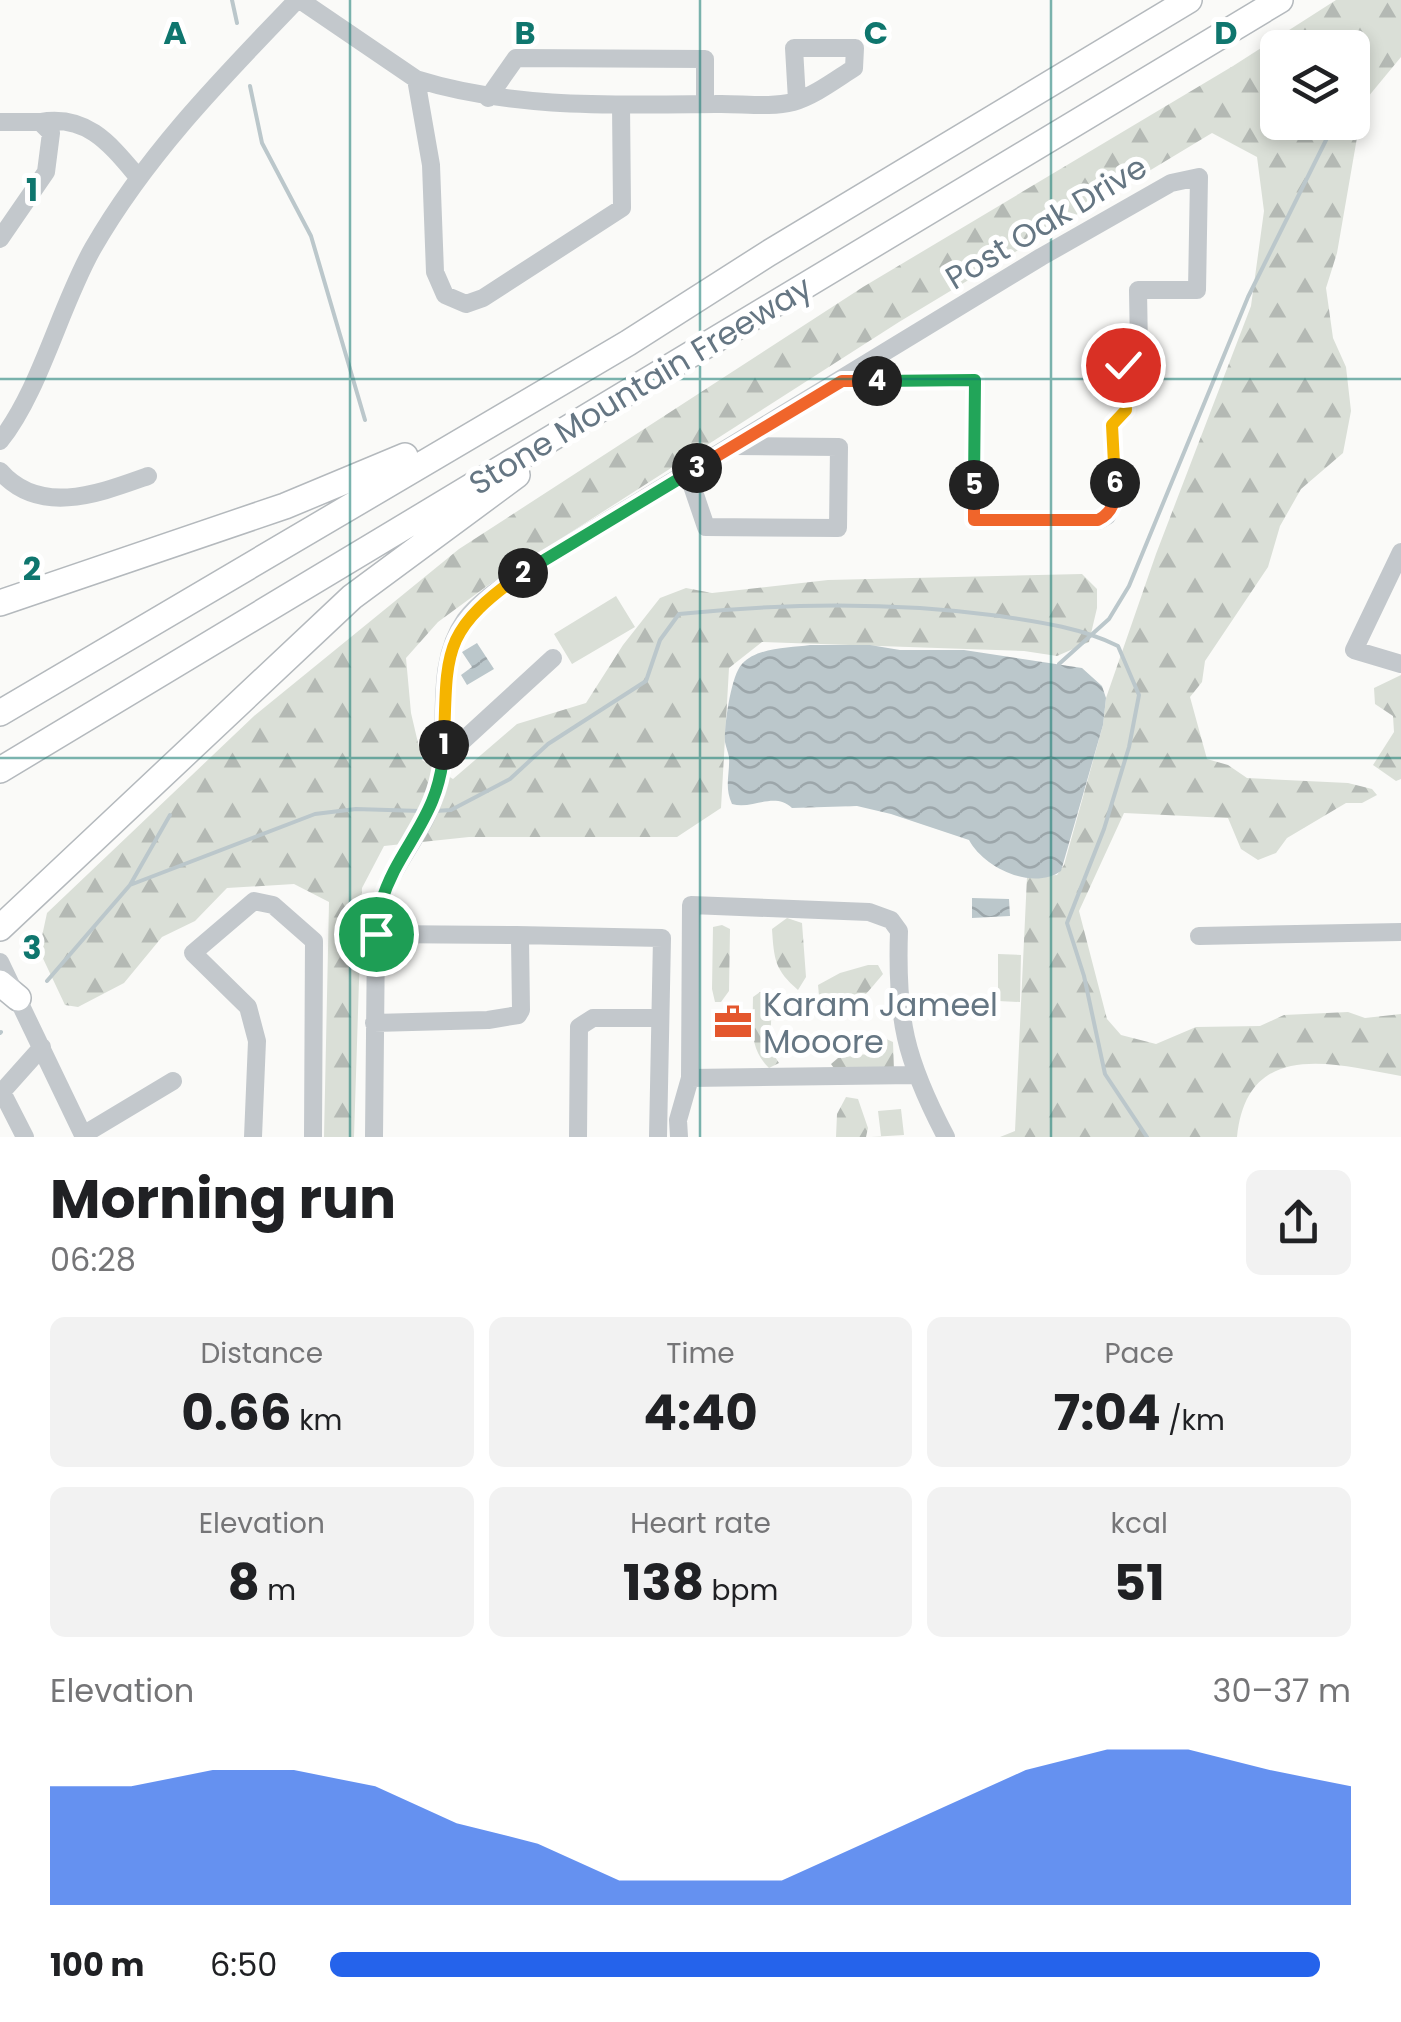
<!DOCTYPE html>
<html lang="en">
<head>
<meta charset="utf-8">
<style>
  body { margin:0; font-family:Poppins,sans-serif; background:#f2f2f2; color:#202124; height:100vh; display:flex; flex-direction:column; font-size:38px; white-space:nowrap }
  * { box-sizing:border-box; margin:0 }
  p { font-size:32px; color:#757577 }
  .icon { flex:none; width:55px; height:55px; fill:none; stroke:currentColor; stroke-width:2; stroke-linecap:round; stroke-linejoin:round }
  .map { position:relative; height:1137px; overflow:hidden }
  .side { display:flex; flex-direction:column; background:#fff; flex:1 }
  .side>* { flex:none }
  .controls { position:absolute; left:1260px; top:30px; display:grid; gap:20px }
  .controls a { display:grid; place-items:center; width:110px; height:110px; border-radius:15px; background:#fff; box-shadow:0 5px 15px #0003; font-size:50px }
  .pin { position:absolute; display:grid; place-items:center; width:85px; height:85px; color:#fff; margin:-42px; border:5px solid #fff; border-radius:50%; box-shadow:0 2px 10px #0007 }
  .km { position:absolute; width:50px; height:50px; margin:-25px; border-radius:50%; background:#222; color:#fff; font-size:28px; line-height:50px; text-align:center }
  .round { display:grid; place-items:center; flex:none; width:105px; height:105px; border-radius:15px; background:#f2f2f2 }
  .head { display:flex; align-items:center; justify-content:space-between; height:170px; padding:0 50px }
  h1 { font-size:55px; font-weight:700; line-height:75px }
  .metrics { display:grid; grid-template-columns:repeat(3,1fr); gap:15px; height:170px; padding:10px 50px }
  .metrics div { display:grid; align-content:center; border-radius:15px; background:#f2f2f2; text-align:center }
  .metrics b { font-size:50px; font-weight:700 }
  .metrics small { font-size:28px; font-weight:400 }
  .metrics p { font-size:28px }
  .chart { height:280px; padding:20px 50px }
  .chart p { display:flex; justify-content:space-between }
  .chart svg { width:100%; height:180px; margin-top:10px; fill:#2563eb; opacity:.7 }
  ul { padding:0 50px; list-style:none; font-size:32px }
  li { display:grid; grid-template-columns:160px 120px 1fr; align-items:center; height:75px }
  li i { height:25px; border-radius:12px; background:#2563eb }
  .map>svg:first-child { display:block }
  .green { fill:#dadfd7 }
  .forest { fill:url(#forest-firs); fill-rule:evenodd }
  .water { fill:url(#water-waves) }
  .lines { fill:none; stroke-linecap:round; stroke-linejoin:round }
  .stream { stroke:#bbc7cb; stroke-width:4 }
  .highway-casing { stroke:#b4b9bd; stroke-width:28 }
  .minor { stroke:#c3c8cc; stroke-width:18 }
  .highway { stroke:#fff; stroke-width:25 }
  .split-1-casing { stroke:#fff; stroke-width:20 }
  .split-2-casing { stroke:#fff; stroke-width:20 }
  .split-3-casing { stroke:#fff; stroke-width:20 }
  .split-4-casing { stroke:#fff; stroke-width:20 }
  .split-5-casing { stroke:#fff; stroke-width:20 }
  .split-6-casing { stroke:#fff; stroke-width:20 }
  .split-7-casing { stroke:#fff; stroke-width:20 }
  .split-1 { stroke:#22a559; stroke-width:12 }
  .split-2 { stroke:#f5b400; stroke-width:12 }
  .split-3 { stroke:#22a559; stroke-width:12 }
  .split-4 { stroke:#f0652b; stroke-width:12 }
  .split-5 { stroke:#22a559; stroke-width:12 }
  .split-6 { stroke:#f0652b; stroke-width:12 }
  .split-7 { stroke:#f5b400; stroke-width:12 }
  .grid { fill:none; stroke:#0f766e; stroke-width:2.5; stroke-opacity:0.55 }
  .labels { text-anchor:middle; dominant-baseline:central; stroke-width:10; stroke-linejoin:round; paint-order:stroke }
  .street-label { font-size:32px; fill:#657683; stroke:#fff }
  .poi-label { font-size:32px; fill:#657683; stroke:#fff; text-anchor:start }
  .grid-label { font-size:32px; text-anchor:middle; font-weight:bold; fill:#0f766e; stroke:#fff; stroke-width:10; stroke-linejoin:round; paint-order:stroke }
</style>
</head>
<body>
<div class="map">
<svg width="1401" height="1137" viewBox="0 0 1401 1137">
  <defs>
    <pattern id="forest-firs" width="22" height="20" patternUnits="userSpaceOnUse" patternTransform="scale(2.5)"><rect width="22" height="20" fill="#dadfd7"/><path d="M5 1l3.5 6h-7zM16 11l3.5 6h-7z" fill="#b4b9b4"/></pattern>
    <pattern id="water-waves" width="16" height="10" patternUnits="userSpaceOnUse" patternTransform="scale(2.5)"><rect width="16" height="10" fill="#bbc7cb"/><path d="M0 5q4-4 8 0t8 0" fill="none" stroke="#9ca6aa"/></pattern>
  </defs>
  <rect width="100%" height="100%" fill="#fafaf8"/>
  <path class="green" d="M 616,596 L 635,627 L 572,664 L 554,634 Z
    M 998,954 L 1021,955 L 1020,1002 L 998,1001 Z
    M 901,1109 L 904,1135 L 871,1137 L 881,1136 L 878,1111 Z"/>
  <path class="forest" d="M 1336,0 L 1401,0 L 1401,57 L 1363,103 L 1337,253 L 1326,288 L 1333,338 L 1346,367 L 1351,411 L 1343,453 L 1301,489 L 1280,526 L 1268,567 L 1205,661 L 1202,682 L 1190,697 L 1207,759 L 1228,765 L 1247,778 L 1348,783 L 1372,789 L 1377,795 L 1362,803 L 1346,803 L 1287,838 L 1276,853 L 1258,860 L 1241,849 L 1228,818 L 1124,813 L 1079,911 L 1107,1019 L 1121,1035 L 1156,1044 L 1196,1027 L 1260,1026 L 1284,1015 L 1348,1012 L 1365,1018 L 1401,1014 L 1401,1076 C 1332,1063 1247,1039 1237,1137 L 1000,1137 L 1015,1131 L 1027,877 L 1057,875 L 1064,865 L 1103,725 L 1106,698 L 1156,554 L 1251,306 L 1264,211 L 1257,157 L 1212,133 L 899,322 L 487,586 L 438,622 L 406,658 L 411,713 L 422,760 L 453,779 L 517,724 L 586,703 L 623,645 L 660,598 L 686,588 L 712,593 L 828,580 L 1082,574 L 1097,589 L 1097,608 L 1089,642 L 1057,656 L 1024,651 L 762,642 L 729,668 L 721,808 L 677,837 L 469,837 L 384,846 L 362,888 L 354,1137 L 324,1137 L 329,902 L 294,884 L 227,888 L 195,921 L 162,937 L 124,983 L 78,1007 L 65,1005 L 39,950 L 47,913 L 254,716 L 459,549 L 863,287 L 1233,66 ZM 1278,48 L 1352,48 L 1352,122 L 1278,122 Z
    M 1401,675 L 1401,779 L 1396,781 L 1373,765 L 1394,732 L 1393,716 L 1375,704 L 1374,688 Z
    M 787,918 L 802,923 L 806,977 L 798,990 C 775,970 774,960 772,929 Z
    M 722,925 L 730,929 L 729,991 L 721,1002 L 715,1002 L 712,989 L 713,927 Z
    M 868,965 L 878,965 L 883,974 C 861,1000 856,1011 820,1005 L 818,985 L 840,973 Z
    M 760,992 L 772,998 L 770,1049 L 779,1063 L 769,1068 C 748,1047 753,1025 753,997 Z
    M 884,1038 L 893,1042 L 894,1071 L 836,1071 L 831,1064 L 838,1058 L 874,1053 L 875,1040 Z
    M 846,1097 L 858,1099 L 868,1128 L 866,1137 L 836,1137 L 837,1114 Z"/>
  <path class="water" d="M 477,643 L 494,669 L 467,685 L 461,675 L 472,667 L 462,652 Z
    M 810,645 L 870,645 L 900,650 L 964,650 L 1082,668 L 1102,686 L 1106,698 L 1103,725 L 1061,871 C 1033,891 984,868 969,840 L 891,814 L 857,806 L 792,808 C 774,791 753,810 732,804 C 724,787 730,774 729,757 C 728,752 726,747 725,742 C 724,726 731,675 742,664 C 757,647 790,648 810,645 Z
    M 972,898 L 1009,899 L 1010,916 L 972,918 Z"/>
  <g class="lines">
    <path class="stream" d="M 232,0 L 237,23
      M 1352,71 L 1359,53
      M 250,86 L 262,143 L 311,236 L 365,420
      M 1059,664 L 1109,619 L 1129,586 L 1248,297 L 1335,122
      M 435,811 L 451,810 L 510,779 L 548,744 L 646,681 L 660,640 L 679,614 C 785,603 895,602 1000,616 C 1040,622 1082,628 1118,646 L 1139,695 L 1129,747 L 1104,829 L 1067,923 L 1084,976 L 1105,1074 L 1147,1137
      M 130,885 L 170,815
      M 47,981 L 130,885 L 315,814 L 356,809 L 420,811
      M 0,1033 L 1,1032"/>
    <g class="highway-casing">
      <path id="highway" d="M 0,603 L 285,506 L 405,456
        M 0,713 L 628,343 L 769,253 L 1189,0
        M 0,770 L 1280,0
        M 0,928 L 352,597 L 517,475
        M 0,983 L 18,998"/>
    </g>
    <path class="minor" d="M 300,0 L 416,79 L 431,165 L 435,272 L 445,295 L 466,304 L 483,298 L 622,208 L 621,105
      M 416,79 C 512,109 615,105 715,104 C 739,103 770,108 793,102 C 814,96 835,80 854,68 L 855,48 L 794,48 L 797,100
      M 488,98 L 516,58 L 705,59 L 705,104
      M 0,122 L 40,122 L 51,133 L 46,172 L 0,239
      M 40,122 C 87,114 110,144 138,177
      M 0,441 C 40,391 60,306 93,248 C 147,154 222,78 297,0
      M 0,471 C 40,517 100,493 148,476
      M 688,474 L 706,527 L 838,528 L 839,447 L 734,446
      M 1401,552 L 1354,650 L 1401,664
      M 443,759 L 553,658
      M 516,935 L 662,938 L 658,1137
      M 1199,936 L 1401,932
      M 0,962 L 84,1137
      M 374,1023 L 488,1020 L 518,1015 L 521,1010 L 520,939 L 516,935 L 376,934
      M 690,1078 L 915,1075
      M 2,1092 L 25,1137
      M 0,1094 L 42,1047
      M 83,1135 L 173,1081
      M 253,1137 L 257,1041 L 248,1007 L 193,953 L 254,901 L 273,905 L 314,941 L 313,1137
      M 374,1137 L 376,934 C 377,924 378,913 381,904 C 392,864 424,833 436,793 C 453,738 430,670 465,620 C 483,596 514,580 538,563 L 1041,257 L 1171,183 L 1199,177 L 1197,290 L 1138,290 L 1139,349 L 1123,365 L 1126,410 L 1112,425 L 1115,496 L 1107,516 L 1098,521 L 974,520 L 975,380 L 841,381
      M 578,1137 L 579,1027 L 593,1018 L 659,1018
      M 679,1137 L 678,1120 L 690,1078 L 691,905 L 869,912 L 891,920 L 899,931 C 896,1019 905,1059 946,1137"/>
    <use href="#highway" class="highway"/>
  </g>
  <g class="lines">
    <g class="split-1-casing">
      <path id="split-1" d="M 376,934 C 377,924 378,913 381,903 C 399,843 441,819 444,745"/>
    </g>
    <g class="split-2-casing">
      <path id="split-2" d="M 444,745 C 447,650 441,631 523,573"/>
    </g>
    <g class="split-3-casing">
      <path id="split-3" d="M 523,573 L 697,468"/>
    </g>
    <g class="split-4-casing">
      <path id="split-4" d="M 697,468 L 842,381 L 877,381"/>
    </g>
    <g class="split-5-casing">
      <path id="split-5" d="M 877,381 L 975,380 L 974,485"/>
    </g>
    <g class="split-6-casing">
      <path id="split-6" d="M 974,485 L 974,520 L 1098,520 C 1114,512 1115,500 1115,483"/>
    </g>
    <g class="split-7-casing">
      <path id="split-7" d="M 1115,483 L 1112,425 L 1126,410 L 1123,365"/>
    </g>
    <use href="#split-1" class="split-1"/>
    <use href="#split-2" class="split-2"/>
    <use href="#split-3" class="split-3"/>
    <use href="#split-4" class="split-4"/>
    <use href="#split-5" class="split-5"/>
    <use href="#split-6" class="split-6"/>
    <use href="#split-7" class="split-7"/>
  </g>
  <path class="grid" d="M 350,0 L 350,1137M 700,0 L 700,1137M 1051,0 L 1051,1137M 0,379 L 1401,379M 0,758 L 1401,758"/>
  <defs>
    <g id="office-bare" transform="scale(3)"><path d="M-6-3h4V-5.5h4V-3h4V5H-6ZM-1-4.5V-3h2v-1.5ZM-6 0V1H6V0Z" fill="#e4572e" stroke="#fff" stroke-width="2.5" paint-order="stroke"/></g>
  </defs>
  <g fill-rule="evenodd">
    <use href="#office-bare" x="733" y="1022"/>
  </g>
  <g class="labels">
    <g class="street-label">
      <text transform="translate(1046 222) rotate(-31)">Post Oak Drive</text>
      <text transform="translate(640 385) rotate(-31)">Stone Mountain Freeway</text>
    </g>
    <g class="poi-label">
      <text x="763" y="1004">Karam Jameel<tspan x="763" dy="37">Mooore</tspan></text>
    </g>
  </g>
  <g class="grid-label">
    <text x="175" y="44">A</text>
    <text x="525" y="44">B</text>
    <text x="876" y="44">C</text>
    <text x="1226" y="44">D</text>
    <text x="32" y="201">1</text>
    <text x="32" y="580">2</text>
    <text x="32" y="959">3</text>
  </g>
</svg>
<div class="controls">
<a><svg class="icon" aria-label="layers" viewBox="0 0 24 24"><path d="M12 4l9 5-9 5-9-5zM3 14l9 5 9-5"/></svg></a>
</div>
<div class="pin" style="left:376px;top:934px;background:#1e9e55"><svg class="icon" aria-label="arrive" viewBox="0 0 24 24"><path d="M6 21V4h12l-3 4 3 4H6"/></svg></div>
<div class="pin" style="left:1123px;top:365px;background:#d93025"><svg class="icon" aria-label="check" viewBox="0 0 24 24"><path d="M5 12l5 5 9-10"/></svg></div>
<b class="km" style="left:444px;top:745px">1</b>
<b class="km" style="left:523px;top:573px">2</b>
<b class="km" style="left:697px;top:468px">3</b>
<b class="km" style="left:877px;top:381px">4</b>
<b class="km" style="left:974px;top:485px">5</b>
<b class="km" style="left:1115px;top:483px">6</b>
</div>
<section class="side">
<div class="head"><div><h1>Morning run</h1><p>06:28</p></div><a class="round"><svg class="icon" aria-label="share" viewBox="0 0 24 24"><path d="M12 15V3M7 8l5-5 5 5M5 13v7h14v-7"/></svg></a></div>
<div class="metrics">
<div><p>Distance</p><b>0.66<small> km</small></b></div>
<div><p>Time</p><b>4:40</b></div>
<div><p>Pace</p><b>7:04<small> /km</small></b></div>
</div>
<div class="metrics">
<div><p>Elevation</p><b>8<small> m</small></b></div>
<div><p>Heart rate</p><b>138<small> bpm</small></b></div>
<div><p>kcal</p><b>51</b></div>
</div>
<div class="chart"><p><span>Elevation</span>30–37 m</p>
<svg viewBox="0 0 160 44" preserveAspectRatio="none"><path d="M0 44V15L10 15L20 11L30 11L40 15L50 24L60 29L70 38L80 38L90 38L100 29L110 20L120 11L130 6L140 6L150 11L160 15V44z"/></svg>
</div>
<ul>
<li><b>100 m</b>6:50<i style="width:97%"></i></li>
</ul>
</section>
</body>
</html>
